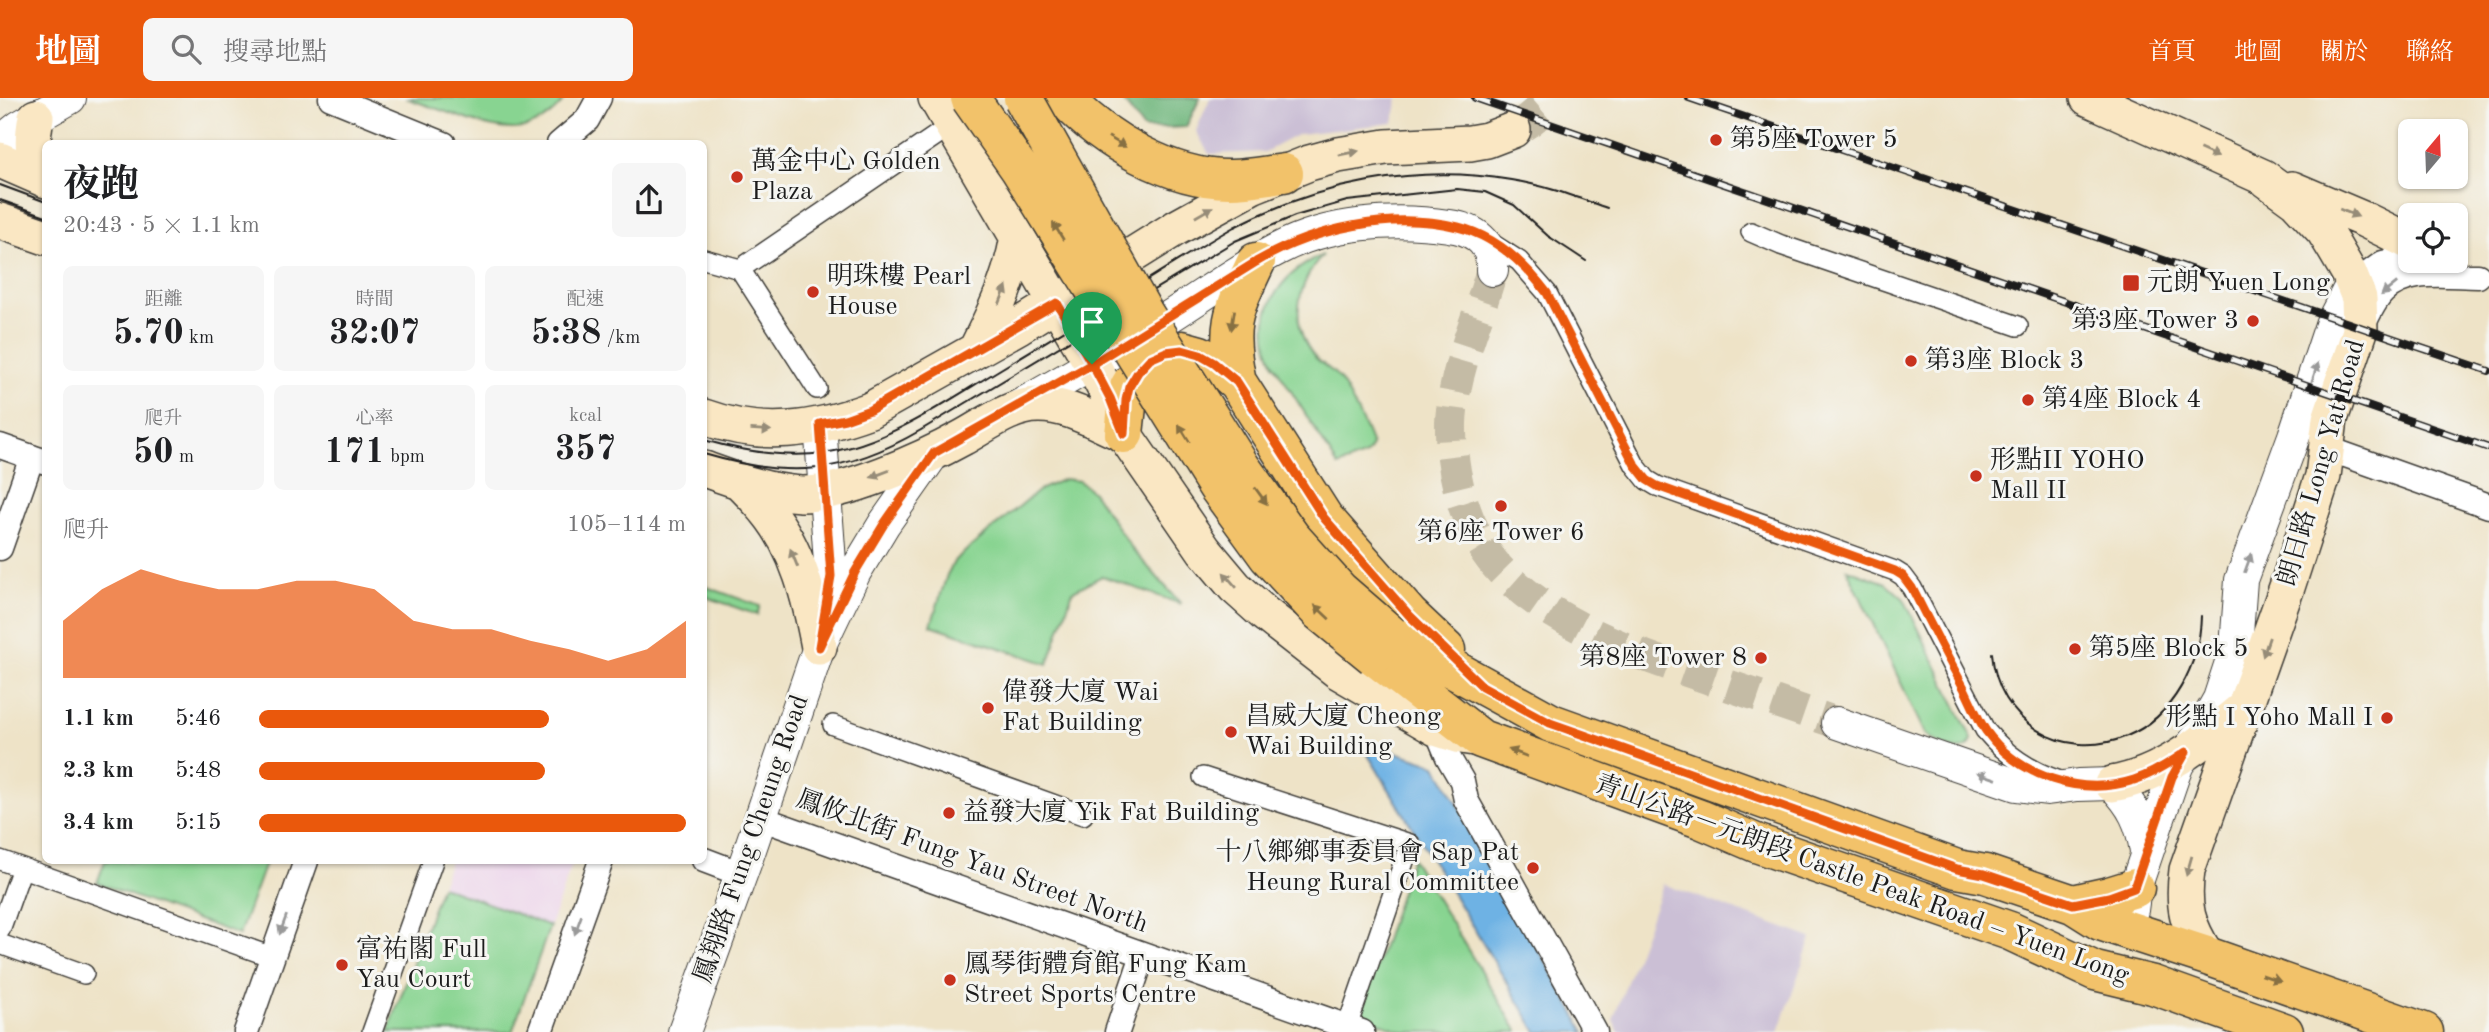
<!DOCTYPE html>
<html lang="zh-TW">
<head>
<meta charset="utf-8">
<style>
  body { margin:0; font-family:"Old Standard TT","Noto Serif TC",serif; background:#f6f6f6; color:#202124; height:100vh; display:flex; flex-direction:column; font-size:26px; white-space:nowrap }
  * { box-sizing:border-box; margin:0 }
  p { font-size:23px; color:#757577 }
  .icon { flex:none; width:38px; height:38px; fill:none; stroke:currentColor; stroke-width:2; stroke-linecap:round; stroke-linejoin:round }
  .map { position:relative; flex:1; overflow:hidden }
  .details { position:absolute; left:42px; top:42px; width:665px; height:724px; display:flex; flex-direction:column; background:#fff; border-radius:10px; box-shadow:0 2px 5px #0004 }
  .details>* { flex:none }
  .needle { width:46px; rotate:19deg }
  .controls { position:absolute; left:2398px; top:21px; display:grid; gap:14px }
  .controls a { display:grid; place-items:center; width:70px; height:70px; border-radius:10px; background:#fff; box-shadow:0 2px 5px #0004; font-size:35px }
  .pin { position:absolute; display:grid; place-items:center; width:60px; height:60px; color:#fff; margin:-72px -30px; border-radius:50% 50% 50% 0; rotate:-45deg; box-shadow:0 0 7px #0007 }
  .pin .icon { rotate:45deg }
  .round { display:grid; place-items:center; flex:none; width:74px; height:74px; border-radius:10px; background:#f6f6f6 }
  .head { display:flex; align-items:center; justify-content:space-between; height:119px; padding:0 21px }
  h1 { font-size:38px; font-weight:700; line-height:52px }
  .stats { display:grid; grid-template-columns:repeat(3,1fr); gap:10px; height:119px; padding:7px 21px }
  .stats div { display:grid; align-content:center; border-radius:10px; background:#f6f6f6; text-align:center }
  .stats b { font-size:35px; font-weight:700 }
  .stats small { font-size:19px; font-weight:400 }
  .stats p { font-size:19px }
  .chart { height:196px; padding:14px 21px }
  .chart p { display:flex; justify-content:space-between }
  .chart svg { width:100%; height:126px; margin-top:7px; fill:#ea580c; opacity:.7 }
  ul { padding:0 21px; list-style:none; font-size:23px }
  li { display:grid; grid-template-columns:112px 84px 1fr; align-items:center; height:52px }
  li i { height:18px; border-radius:9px; background:#ea580c }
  header { display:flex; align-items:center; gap:42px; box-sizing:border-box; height:98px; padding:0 35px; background:#ea580c; color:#fff }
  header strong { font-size:33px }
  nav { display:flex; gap:38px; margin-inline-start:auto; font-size:24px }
  .search { width:490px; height:63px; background:#f6f6f6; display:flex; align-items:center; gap:18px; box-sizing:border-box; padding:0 24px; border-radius:10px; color:#757577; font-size:26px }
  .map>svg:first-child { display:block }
  .built { fill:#ecd1ea }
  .industrial { fill:#cbbfd5 }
  .green { fill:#88d491; stroke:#527856; stroke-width:2 }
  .forest { fill:#6eb67b; stroke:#45694c; stroke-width:2 }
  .water { fill:#6eb2e4; stroke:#456780; stroke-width:2 }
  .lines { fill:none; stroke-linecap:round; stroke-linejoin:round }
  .tertiary-tunnel { stroke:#c4bba5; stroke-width:32; stroke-dasharray:32 16; stroke-linecap:butt }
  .secondary-tunnel { stroke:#c4bba5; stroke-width:35; stroke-dasharray:35 18; stroke-linecap:butt }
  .pedestrian-casing { stroke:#3c3a36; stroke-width:22 }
  .minor-casing { stroke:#3c3a36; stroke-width:27 }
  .tertiary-casing { stroke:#3c3a36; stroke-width:34 }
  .secondary-casing { stroke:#3c3a36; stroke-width:38 }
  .primary-casing { stroke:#3c3a36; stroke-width:41 }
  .pedestrian { stroke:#fff; stroke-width:19 }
  .minor { stroke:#fff; stroke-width:24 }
  .tertiary { stroke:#fff; stroke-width:32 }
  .secondary { stroke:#fae7c3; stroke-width:35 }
  .primary { stroke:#f2c26a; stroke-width:38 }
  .tram { stroke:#1c1c1c; stroke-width:2 }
  .rail-casing { stroke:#1c1c1c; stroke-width:8 }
  .rail { stroke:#f6f6f2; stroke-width:5; stroke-dasharray:16; stroke-linecap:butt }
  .primary-bridge-casing { stroke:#3c3a36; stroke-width:41; stroke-linecap:butt }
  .primary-bridge { stroke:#f2c26a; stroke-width:38 }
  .oneway { fill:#876f43 }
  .oneway2 { fill:#968c78 }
  .oneway3 { fill:#999 }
  .route-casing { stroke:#fff; stroke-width:14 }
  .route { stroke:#ea580c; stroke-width:9 }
  .poi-dot { fill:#c8321e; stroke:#f6f6f2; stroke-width:2.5 }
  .labels { text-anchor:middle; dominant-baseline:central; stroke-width:6; stroke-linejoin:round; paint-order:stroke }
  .poi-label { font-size:26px; fill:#1c1c1c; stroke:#f6f6f2; text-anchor:start }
  .street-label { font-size:26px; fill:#1c1c1c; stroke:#f6f6f2 }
</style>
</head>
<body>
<header>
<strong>地圖</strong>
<div class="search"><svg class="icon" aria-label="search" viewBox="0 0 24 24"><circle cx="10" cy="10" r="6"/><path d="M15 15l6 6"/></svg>搜尋地點</div>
<nav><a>首頁</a><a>地圖</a><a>關於</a><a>聯絡</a></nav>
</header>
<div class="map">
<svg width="2489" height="934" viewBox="0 0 2489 934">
  <rect width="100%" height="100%" fill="#f6f6f2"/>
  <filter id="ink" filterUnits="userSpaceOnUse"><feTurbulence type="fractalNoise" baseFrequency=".0143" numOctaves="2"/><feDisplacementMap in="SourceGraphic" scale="14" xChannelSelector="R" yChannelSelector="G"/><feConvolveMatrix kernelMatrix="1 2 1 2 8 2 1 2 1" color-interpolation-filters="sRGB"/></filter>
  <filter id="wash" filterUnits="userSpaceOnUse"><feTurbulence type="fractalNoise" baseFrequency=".00686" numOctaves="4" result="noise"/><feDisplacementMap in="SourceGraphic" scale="28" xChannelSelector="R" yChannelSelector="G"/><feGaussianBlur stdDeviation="1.57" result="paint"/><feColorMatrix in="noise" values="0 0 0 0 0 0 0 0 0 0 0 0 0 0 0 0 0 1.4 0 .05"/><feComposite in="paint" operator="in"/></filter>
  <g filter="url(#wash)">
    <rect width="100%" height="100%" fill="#eee3c7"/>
    <path class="built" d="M 450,763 L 573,763 L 550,828 L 441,788 Z"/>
    <path class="industrial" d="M 1210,0 L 1398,0 L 1393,25 L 1299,36 L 1265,54 L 1209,56 L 1196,33 Z
      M 1663,786 L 1811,840 L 1779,934 L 1619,934 L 1613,922 Z"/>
    <path class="green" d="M 406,0 L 566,0 C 535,40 506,35 463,20 C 444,13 425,7 406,0 Z
      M 1323,157 C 1297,185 1288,227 1315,259 C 1322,267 1333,272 1339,280 C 1349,295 1367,332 1372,348 L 1366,357 L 1338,368 L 1274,266 C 1251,218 1277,177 1323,157 Z
      M 1064,381 L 1079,383 L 1093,394 L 1133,452 L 1181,506 L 1102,478 L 1073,493 L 1048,566 L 931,527 L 947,477 L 955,462 L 1039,392 Z
      M 1847,471 L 1886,485 L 1904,501 L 1972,641 C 1968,662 1935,646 1925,636 Z
      M 704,488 L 760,508 L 757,517 L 704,498 Z
      M 1412,760 L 1518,934 L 1405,934 L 1360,918 Z
      M 105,763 L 266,763 L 239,837 L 97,785 Z
      M 441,788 L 550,828 L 512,934 L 388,934 Z"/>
    <path class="forest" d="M 1121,0 L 1200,0 L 1186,29 L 1144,31 Z"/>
    <path class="water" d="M 1359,642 L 1436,667 L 1585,934 L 1537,934 Z"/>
  </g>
  <g filter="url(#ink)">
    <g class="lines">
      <path class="tertiary-tunnel" d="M 1492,172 C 1478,222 1453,273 1451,325 C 1450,374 1466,437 1501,473 C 1556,529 1635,555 1707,580 C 1750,595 1794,610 1837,625"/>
      <path class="secondary-tunnel" d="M 1513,32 L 1529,22 L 1555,0"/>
      <g class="pedestrian-casing">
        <path id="pedestrian" d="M 1751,134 L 1781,147 L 2018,228
          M 1483,140 L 1519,163 L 1547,195 L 1635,367 L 1647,382 L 1657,388 L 1895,473 L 1903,478 L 1912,490 L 1985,632 C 2006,657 2029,673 2060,683
          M 704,161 L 740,171 L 817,291
          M 740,171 L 953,26
          M 833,627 L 1083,717
          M 1203,679 L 1410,746 L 1347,929
          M 0,762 L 272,859
          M 0,832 L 22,770
          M 0,846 L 84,876
          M 372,934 L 433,763"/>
      </g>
      <g class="minor-casing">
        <path id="minor" d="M 331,0 L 444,46
          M 559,46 L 587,22 L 599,0
          M 2354,186 L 2383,165 L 2410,159
          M 2361,232 C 2367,219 2373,204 2383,194 C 2408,170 2446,178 2478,178
          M 0,348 L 46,364
          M 2326,350 L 2489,408
          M 0,450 L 32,359
          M 1436,630 L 1448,659 L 1462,683 L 1466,702 L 1595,934
          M 760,720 L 1362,934
          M 704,762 L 741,776
          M 246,934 L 306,763
          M 540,934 L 601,763
          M 1117,934 L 1143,857"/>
      </g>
      <g class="tertiary-casing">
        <path id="tertiary" d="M 0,44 L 19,29 L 70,0
          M 1019,308 C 1067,281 1115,254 1161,224 C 1200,200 1237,172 1278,151 C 1329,124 1394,120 1449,128 C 1474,131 1494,145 1492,172
          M 820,326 L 831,478 L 825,513
          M 1837,625 L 2016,687 L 2047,691 L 2078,687 L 2112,686 C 2133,707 2142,725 2146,754
          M 2132,812 L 2135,790 L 2173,679 L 2178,666 L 2197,640 L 2219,601 L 2236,549 L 2241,482 L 2294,338 L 2332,224 L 2347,195 L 2354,186
          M 684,934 L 747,760 L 819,549 L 855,474 L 884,426 L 934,355"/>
      </g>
      <g class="secondary-casing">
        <path id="secondary" d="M 936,0 L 1092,266 L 1110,300 L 1124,336 L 1204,452 L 1235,489 L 1265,516 L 1338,573 L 1436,630 L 1461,638 L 1481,641
          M 2088,0 L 2263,79 L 2296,103 L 2324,133 L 2335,151 L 2349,175 L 2359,200 L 2360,233 L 2330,321 L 2323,378 L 2287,489 L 2187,772 C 2182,809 2187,827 2207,858
          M 36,19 C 32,41 30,58 46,76
          M 0,62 L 46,82
          M 2292,91 L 2365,122 L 2410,144
          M 0,123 L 46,139
          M 976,252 C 995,214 1011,180 1018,139
          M 704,319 C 762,340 813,333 870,312 L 1019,228 L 1176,130 L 1252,88 L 1309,65 L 1338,57 L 1386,49 L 1470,45 L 1487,42 L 1513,32
          M 704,371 C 735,382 767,394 801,396 C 844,397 924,361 962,340 C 986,327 1011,307 1039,307 C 1071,307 1096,325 1124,336
          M 740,384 C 749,393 758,402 766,412 C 798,450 810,501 819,549
          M 2112,686 C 2164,677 2205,642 2245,609"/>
      </g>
      <g class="primary-casing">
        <path id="primary" d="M 1065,0 C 1103,42 1172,82 1231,81 C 1248,81 1267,77 1284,75
          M 1237,284 C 1225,227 1232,215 1256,164
          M 1124,336 L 1129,289 L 1138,274 L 1150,261 L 1166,254 L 1182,252 L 1200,257 L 1215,265 L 1237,284 L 1324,420 L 1409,517 L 1446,552
          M 1391,537 L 1551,625 L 1957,771 L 1985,776 L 2073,806 L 2100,823 L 2207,858 L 2424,934
          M 1374,558 L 1481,641 L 1700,721 L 1756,745 L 2010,833 L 2095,873 L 2153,887 L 2284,934
          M 2073,806 L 2109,798 L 2135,790"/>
      </g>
      <use href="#pedestrian" class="pedestrian"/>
      <use href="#minor" class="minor"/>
      <use href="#tertiary" class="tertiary"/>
      <use href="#secondary" class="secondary"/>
      <use href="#primary" class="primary"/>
      <path class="tram" d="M 0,87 L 46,104
        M 0,102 L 46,118
        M 704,342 C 742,353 784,360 824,355 C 887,346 946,304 999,272 C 1046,243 1093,215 1139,187 C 1171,167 1202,147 1234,129 C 1319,85 1416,66 1511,82 C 1544,87 1575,99 1607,110
        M 704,356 C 788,381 844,377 921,332 L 1235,143 L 1295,118 L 1347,103 L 1457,91 L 1485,94 L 1514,107 L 1548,138 L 1586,163
        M 1992,555 C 1997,623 2063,665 2127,638 C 2173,619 2200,566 2201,518"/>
      <g class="rail-casing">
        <path id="rail" d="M 1475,0 L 2489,350
          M 1689,0 L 2489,273"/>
      </g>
      <use href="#rail" class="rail"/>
      <g class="primary-bridge-casing">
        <path id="primary-bridge" d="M 970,0 L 1019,70 L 1217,388 L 1268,458 L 1320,514 L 1374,558
          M 1023,0 L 1145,217 L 1241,369 L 1291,439 L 1339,492 L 1391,537"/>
      </g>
      <use href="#primary-bridge" class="primary-bridge"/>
    </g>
    <defs><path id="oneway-solid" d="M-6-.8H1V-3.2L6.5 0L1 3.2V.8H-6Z" transform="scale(1.75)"/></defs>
    <g class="oneway">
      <use href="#oneway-solid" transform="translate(1117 44) rotate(31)"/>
      <use href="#oneway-solid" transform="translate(1058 133) rotate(-122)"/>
      <use href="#oneway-solid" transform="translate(1233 222) rotate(99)"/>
      <use href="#oneway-solid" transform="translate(1184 335) rotate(-122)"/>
      <use href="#oneway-solid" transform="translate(1261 398) rotate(54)"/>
      <use href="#oneway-solid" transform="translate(1322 514) rotate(-137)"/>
      <use href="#oneway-solid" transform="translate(1518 655) rotate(-159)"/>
      <use href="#oneway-solid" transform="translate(2271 880) rotate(19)"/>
    </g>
    <g class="oneway2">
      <use href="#oneway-solid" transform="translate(1349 55) rotate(-12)"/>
      <use href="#oneway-solid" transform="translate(2209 55) rotate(24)"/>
      <use href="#oneway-solid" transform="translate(1204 114) rotate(-30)"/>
      <use href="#oneway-solid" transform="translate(2349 115) rotate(22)"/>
      <use href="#oneway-solid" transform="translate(1003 197) rotate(-68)"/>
      <use href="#oneway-solid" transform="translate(761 332) rotate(3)"/>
      <use href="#oneway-solid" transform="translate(880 376) rotate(159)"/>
      <use href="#oneway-solid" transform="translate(794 460) rotate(-112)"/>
      <use href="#oneway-solid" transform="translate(1230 482) rotate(-131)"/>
      <use href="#oneway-solid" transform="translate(2266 549) rotate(109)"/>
      <use href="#oneway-solid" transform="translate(2189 768) rotate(106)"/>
    </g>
    <g class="oneway3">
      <use href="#oneway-solid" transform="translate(2389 191) rotate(141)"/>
      <use href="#oneway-solid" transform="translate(2315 274) rotate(-72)"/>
      <use href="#oneway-solid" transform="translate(2248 465) rotate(-70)"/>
      <use href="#oneway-solid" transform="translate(1987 678) rotate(-161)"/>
      <use href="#oneway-solid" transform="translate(283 827) rotate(110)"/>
      <use href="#oneway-solid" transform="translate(578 827) rotate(110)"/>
    </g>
  </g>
  <g class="lines" filter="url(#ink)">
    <g class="route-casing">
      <path id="route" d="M 1092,266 L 934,355 L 884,426 L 855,474 L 819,549 L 831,478 L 820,326 L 845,321 L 870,312 L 1057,205 L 1092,266 L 1256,164 C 1314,130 1391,113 1458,129 C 1495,138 1525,166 1547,195 L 1635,367 L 1647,382 L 1657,388 L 1895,473 L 1903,478 L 1912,490 C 1929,524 1946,557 1964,590 C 1971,604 1977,620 1986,633 C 2019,679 2081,699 2134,682 C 2153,676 2170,665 2186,654 L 2172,679 L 2134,790 L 2109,799 L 2073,806 L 1984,776 L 1957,771 L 1587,638 L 1550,625 L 1482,588 L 1409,517 L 1324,420 L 1237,284 L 1214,265 L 1200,257 L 1182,252 L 1166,254 L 1150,261 L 1138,274 L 1129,289 L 1126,302 L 1124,336 L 1110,300 L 1092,266"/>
    </g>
    <use href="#route" class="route"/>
  </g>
  <g class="poi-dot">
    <circle cx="1716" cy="42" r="7"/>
    <circle cx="737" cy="79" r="7"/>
    <rect x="2122" y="176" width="18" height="18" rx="3.5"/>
    <circle cx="813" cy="194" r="7"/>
    <circle cx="2253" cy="223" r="7"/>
    <circle cx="1911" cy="263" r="7"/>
    <circle cx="2028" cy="302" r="7"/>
    <circle cx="1976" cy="378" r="7"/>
    <circle cx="1501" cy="408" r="7"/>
    <circle cx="2075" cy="551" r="7"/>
    <circle cx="1761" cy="560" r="7"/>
    <circle cx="988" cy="610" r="7"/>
    <circle cx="2387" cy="620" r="7"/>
    <circle cx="1231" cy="634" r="7"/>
    <circle cx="949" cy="715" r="7"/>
    <circle cx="1533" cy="770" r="7"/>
    <circle cx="342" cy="867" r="7"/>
    <circle cx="950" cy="882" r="7"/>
  </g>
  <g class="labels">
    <g class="poi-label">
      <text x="1730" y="42">第5座 Tower 5</text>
      <text x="751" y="64">萬金中心 Golden<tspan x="751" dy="30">Plaza</tspan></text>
      <text x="827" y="179">明珠樓 Pearl<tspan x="827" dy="30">House</tspan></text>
      <text x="2147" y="185">元朗 Yuen Long</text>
      <text x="2239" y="223" text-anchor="end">第3座 Tower 3</text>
      <text x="1925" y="263">第3座 Block 3</text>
      <text x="2042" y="302">第4座 Block 4</text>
      <text x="1990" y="363">形點II YOHO<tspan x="1990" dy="30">Mall II</tspan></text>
      <text x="1501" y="435" text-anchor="middle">第6座 Tower 6</text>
      <text x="2089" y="551">第5座 Block 5</text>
      <text x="1747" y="560" text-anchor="end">第8座 Tower 8</text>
      <text x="1002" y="595">偉發大廈 Wai<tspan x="1002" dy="30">Fat Building</tspan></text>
      <text x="1245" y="619">昌威大廈 Cheong<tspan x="1245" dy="30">Wai Building</tspan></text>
      <text x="2373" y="620" text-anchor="end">形點 I Yoho Mall I</text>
      <text x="963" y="715">益發大廈 Yik Fat Building</text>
      <text x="1519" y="755" text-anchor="end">十八鄉鄉事委員會 Sap Pat<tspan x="1519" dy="30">Heung Rural Committee</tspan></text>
      <text x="356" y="852">富祐閣 Full<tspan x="356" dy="30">Yau Court</tspan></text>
      <text x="964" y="867">鳳琴街體育館 Fung Kam<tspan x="964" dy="30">Street Sports Centre</tspan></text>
    </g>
    <g class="street-label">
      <text transform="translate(2322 365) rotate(-74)">朗日路 Long Yat Road</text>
      <text transform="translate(752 741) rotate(-71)">鳳翔路 Fung Cheung Road</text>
      <text transform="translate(972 764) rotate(20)">鳳攸北街 Fung Yau Street North</text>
      <text transform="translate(1862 782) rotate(20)">青山公路－元朗段 Castle Peak Road – Yuen Long</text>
    </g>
  </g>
</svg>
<div class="controls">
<a><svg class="needle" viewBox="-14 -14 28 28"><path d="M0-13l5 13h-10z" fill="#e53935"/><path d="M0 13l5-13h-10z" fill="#757577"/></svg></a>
<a><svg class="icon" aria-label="locate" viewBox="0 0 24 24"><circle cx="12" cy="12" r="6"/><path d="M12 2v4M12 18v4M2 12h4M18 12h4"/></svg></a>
</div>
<div class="pin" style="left:1092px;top:266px;background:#1e9e55"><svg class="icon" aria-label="arrive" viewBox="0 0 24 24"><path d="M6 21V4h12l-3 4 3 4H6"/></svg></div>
<section class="details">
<div class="head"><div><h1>夜跑</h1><p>20:43 · 5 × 1.1 km</p></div><a class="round"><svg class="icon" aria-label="share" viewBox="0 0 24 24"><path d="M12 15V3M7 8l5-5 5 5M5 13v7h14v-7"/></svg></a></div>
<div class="stats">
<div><p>距離</p><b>5.70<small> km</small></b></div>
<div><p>時間</p><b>32:07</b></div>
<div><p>配速</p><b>5:38<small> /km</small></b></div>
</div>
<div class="stats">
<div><p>爬升</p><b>50<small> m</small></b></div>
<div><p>心率</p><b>171<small> bpm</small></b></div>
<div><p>kcal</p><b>357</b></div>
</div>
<div class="chart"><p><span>爬升</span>105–114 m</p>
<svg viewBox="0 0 160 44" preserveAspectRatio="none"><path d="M0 44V24L10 13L20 6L30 10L40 13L50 13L60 10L70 10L80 13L90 24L100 27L110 27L120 31L130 34L140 38L150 34L160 24V44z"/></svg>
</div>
<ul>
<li><b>1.1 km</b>5:46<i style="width:68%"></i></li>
<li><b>2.3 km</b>5:48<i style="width:67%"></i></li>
<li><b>3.4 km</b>5:15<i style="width:100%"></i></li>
</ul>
</section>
</div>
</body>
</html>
